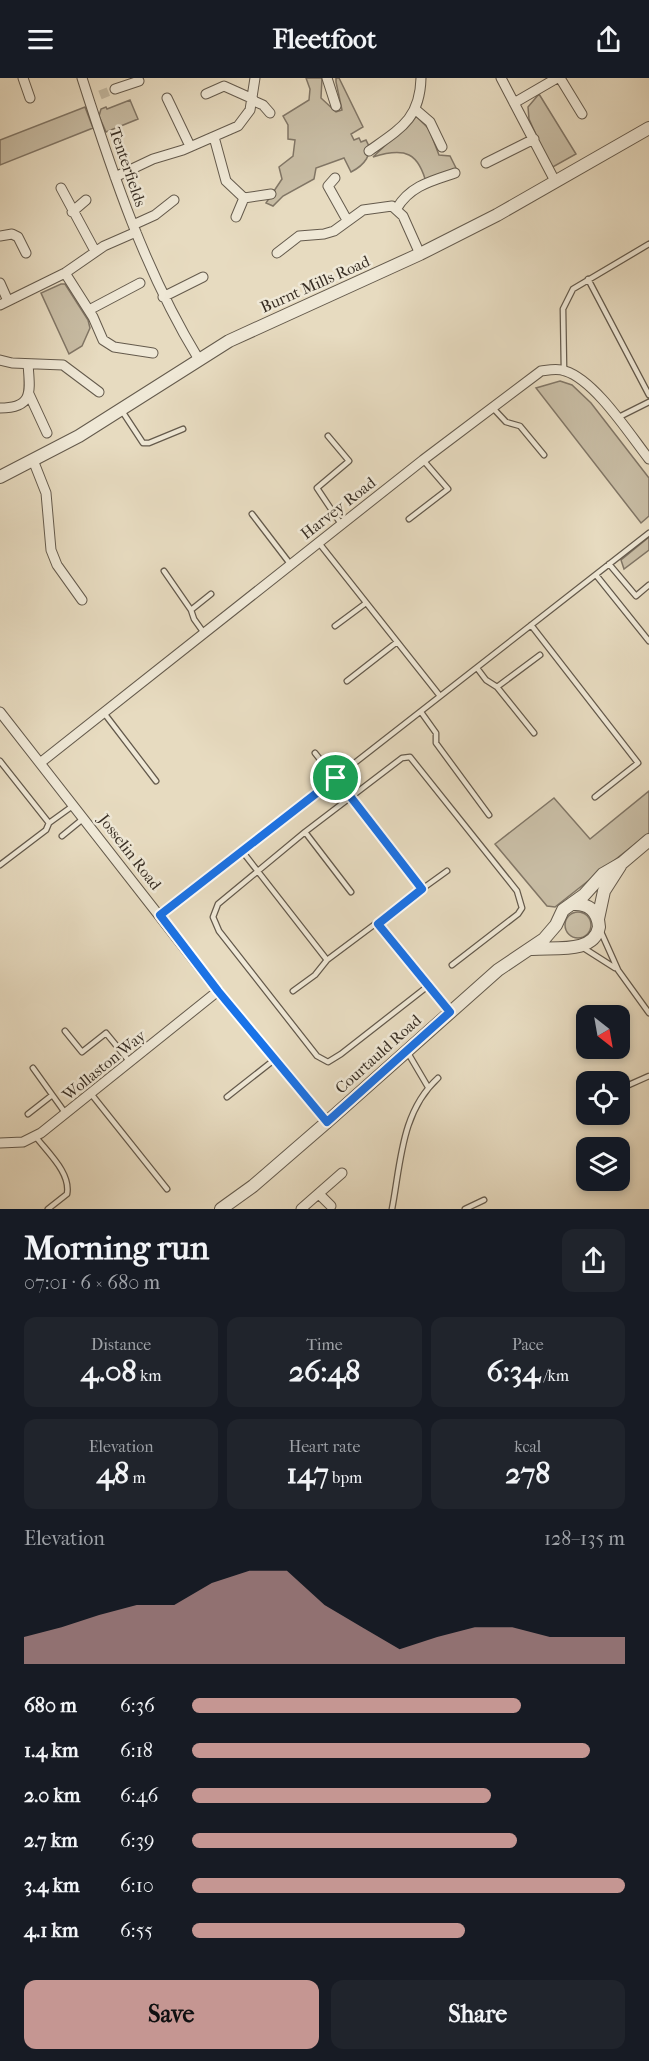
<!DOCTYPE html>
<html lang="en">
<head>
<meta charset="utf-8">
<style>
  body { margin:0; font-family:"IM FELL French Canon",serif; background:#20242c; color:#f1f3f6; height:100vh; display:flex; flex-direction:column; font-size:22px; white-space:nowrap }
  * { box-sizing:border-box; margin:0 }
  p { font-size:20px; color:#9ea1a6 }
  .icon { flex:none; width:33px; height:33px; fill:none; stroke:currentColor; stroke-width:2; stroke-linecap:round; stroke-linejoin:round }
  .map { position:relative; height:1131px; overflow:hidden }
  .details { display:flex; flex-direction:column; background:#171b24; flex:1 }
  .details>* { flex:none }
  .needle { width:39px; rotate:149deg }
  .fabs { position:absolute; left:576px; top:927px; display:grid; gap:12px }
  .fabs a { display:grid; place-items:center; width:54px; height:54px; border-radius:12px; background:#171b24; box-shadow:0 3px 9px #0003; font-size:30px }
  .pin { position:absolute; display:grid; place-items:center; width:51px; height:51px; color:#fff; margin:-26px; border:3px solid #fff; border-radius:50%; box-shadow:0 2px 6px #0007 }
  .round { display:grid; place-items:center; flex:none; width:63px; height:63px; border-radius:12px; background:#20242c }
  .overview { display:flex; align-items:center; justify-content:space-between; height:102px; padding:0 24px }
  h1 { font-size:33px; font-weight:700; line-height:45px }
  .metrics { display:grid; grid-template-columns:repeat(3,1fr); gap:9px; height:102px; padding:6px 24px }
  .metrics div { display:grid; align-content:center; border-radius:12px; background:#20242c; text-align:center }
  .metrics b { font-size:30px; font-weight:700 }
  .metrics small { font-size:16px; font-weight:400 }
  .metrics p { font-size:16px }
  .chart { height:168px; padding:12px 24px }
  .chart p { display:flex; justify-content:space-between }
  .chart svg { width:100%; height:108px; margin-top:6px; fill:#c59692; opacity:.7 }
  .cta { display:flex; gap:12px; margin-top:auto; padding:12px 24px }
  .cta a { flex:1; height:69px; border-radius:12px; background:#c59692; color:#111; font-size:24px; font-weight:700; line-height:69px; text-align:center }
  .cta a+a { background:#20242c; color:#f1f3f6 }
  ul { padding:0 24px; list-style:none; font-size:20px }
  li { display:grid; grid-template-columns:96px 72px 1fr; align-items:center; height:45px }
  li i { height:15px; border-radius:8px; background:#c59692 }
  header { display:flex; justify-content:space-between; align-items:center; height:78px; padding:0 24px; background:#171b24; font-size:27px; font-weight:700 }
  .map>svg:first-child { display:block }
  .green { fill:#c9bea6; stroke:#817666; stroke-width:1.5 }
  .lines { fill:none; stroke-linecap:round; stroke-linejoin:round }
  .minor-tunnel { stroke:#c4b9a1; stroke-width:9; stroke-dasharray:9 4.5; stroke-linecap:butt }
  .service-casing { stroke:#645a4c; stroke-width:7 }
  .minor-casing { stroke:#645a4c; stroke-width:11 }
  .tertiary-casing { stroke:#645a4c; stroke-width:14 }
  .service { stroke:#efe8d6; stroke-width:4.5 }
  .minor { stroke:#efe8d6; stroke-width:9 }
  .tertiary { stroke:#efe8d6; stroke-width:12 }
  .route-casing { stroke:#fff; stroke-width:12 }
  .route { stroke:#1a73e8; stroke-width:8 }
  .labels { text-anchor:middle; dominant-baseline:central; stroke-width:5; stroke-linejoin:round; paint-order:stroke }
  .street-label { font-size:16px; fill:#392f25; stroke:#efe8d6 }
</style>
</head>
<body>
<header><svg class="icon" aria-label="menu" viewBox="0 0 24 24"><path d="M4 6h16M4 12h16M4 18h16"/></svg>Fleetfoot<svg class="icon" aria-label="share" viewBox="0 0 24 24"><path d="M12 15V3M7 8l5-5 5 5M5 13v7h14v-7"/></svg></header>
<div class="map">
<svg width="649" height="1131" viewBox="0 0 649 1131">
  <rect width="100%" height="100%" fill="#e7dbc0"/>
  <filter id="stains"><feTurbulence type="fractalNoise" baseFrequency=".00333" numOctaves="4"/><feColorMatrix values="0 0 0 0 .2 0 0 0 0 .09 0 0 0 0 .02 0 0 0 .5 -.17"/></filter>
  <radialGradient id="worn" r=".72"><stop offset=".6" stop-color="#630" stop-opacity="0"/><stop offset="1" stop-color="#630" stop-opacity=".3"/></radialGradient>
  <path class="green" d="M 306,0 L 322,0 L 321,20 L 336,34 L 342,32 L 336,4 L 336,0 L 339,0 L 363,49 L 351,56 L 354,62 L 359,60 L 361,64 L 366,62 C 375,76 363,88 351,94 L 344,80 L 316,90 L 314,101 L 283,118 L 273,128 L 266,125 L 282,101 L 279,89 L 293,78 L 295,62 L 288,61 L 288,47 L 283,38 L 309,22 L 310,11 Z
    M 539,16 L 576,76 L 551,90 L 529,41 L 528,29 Z
    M 130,22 L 138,41 L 106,54 L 99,38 L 101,31 L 106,29 L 107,31 Z
    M 85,29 L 93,50 L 0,87 L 0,62 Z
    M 416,38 L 429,51 L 439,77 L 450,78 L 459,96 L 427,108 C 419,74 405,69 373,79 Z
    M 61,206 L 65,206 L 88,242 L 90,250 L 82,268 L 69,276 L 41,215 Z
    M 560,303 L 572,307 L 591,325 L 649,400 L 649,438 L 641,445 L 536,310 Z
    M 649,459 L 649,472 L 624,491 L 621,482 Z
    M 649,713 L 649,755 L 555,829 L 547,828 L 495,766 L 554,720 L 590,761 Z
    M565 847a13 13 0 1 1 26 0a13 13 0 1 1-26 0Z"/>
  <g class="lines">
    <path class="minor-tunnel" d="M 100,17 L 115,11"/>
    <g class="service-casing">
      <path id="service" d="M 588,201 L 649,317
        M 564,292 L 563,231 L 573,211 L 649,166
        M 492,329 L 506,344 L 520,348 L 544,377
        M 122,333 L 143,365 L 149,365 L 183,351
        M 617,340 L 649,324
        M 328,358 L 349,383 L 317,410 L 341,446
        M 252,436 L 291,487
        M 409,441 L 448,411 L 423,382
        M 319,465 L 440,618
        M 609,486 L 636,518 L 649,507
        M 164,493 L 191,532
        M 596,497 L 649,563
        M 531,547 L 638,685 L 595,719
        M 335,548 L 366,525
        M 204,555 L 194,541 L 191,532 L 211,516
        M 477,590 L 486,602 L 497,609 L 534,655
        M 347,603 L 397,564
        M 497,609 L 540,577
        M 421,634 L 436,655 L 436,665 L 489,737
        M 104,635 L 156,703
        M 0,683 L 49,745 L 74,727
        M 305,754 L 218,826 L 213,839 L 219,853 L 317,978 L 328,984 L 341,976 L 428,908
        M 62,758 L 84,740
        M 242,773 L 327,882 L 422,811 L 315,675
        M 0,787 L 46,752 L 49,745
        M 422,811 L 447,793
        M 351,814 L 305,754 L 402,680 L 410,679 L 517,813 L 522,830 L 518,836 L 452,887
        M 160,837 L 649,455
        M 378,846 L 450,934
        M 601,854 L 618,892 L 649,935
        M 582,869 L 615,890
        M 293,913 L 315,897 L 327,882
        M 65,953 L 82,974 L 106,955 L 129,983
        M 408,975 L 428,1009
        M 33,990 L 66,1036
        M 622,1010 L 649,998
        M 92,1017 L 167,1111
        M 227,1019 L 274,982
        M 28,1036 L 51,1018
        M 36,1059 C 48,1075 71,1095 67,1116 L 48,1131
        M 392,1131 C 401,1084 401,1034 438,1000
        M 465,1131 L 484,1122"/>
    </g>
    <g class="minor-casing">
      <path id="minor" d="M 23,0 L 30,20
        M 82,0 C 113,97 145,193 198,280
        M 327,0 L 336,28
        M 501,0 L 555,103
        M 560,0 L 582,36
        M 115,11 L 139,3
        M 206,16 L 224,8 L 253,21
        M 167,20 L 190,68
        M 254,23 L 263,27 L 270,35
        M 514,25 L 557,0
        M 416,32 L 430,44 L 442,69
        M 214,59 L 226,103 L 244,120
        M 369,73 C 400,51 420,41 421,0
        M 486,85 L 534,61
        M 115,99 L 153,81 L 183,72 L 238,48 L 250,32 L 255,0
        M 335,100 L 328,108 L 347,142
        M 61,110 L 95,173
        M 244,120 L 271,116
        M 397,130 C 410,108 431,103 455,95
        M 72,134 L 86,122
        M 236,139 L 244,120
        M 133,147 L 155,137 L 174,122
        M 0,158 L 12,156 L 18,159 L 26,175
        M 277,175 L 299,158 L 324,156 L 334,153 L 363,132 L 392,128 L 403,138 L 420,176
        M 65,195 L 93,239 L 103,262 L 114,269 L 153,275
        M 0,205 L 8,223
        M 163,219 L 203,199
        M 0,227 L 65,195 L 104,168 L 136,154
        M 89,232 L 140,205
        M 0,282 L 12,285 L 63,287 L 99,314
        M 29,316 L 47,355
        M 0,330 C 34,330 30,313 28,286
        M 33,382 L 46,415 L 51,472 L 57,487 L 82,522
        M 0,634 L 218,913 L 327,1044
        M 40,685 L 423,382 L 541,293 C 549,292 558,290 565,293 C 595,302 630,357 649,381
        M 0,1065 L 23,1064 L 41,1055 L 218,913
        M 320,1117 L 331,1128
        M 301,1131 L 342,1095"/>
    </g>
    <g class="tertiary-casing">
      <path id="tertiary" d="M 0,399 L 79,358 L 229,263 L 420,176 L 497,137 L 649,50
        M 598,841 L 604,813 L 620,788
        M 532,871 C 555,869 594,876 599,849 C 598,833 588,825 573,826
        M 221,1131 L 253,1108 L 327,1044 L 498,892 L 544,861 L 556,847 L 563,832 L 584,817 L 603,796 L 622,785 L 649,762"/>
    </g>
    <use href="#service" class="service"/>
    <use href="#minor" class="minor"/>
    <use href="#tertiary" class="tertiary"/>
  </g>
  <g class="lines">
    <g class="route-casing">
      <path id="route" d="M 336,700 L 422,811 L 378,846 L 450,934 L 327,1044 L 218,913 L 160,837 Z"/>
    </g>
    <use href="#route" class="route"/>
  </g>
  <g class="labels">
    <g class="street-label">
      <text transform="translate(128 89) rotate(71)">Tenterfields</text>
      <text transform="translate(315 206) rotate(-24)">Burnt Mills Road</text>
      <text transform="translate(338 430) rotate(-38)">Harvey Road</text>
      <text transform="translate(130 774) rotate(52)">Josselin Road</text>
      <text transform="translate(378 976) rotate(-42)">Courtauld Road</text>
      <text transform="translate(104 987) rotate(-39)">Wollaston Way</text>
    </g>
  </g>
  <rect width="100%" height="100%" filter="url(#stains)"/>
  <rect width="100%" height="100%" fill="url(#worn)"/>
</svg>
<div class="fabs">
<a><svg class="needle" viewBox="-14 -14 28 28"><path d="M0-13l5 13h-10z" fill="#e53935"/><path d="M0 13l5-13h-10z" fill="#9ea1a6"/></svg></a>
<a><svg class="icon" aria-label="locate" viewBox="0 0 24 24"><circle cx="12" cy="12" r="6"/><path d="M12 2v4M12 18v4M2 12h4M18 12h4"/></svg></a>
<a><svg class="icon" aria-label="layers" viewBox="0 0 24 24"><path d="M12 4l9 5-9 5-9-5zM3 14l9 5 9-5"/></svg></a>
</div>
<div class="pin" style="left:336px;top:700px;background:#1e9e55"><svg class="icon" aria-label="arrive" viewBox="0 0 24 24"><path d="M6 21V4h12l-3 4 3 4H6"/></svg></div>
</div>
<section class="details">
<div class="overview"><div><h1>Morning run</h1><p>07:01 · 6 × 680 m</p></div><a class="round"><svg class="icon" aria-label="share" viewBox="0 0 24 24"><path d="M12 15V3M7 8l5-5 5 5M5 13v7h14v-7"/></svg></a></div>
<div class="metrics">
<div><p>Distance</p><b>4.08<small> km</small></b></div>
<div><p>Time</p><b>26:48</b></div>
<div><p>Pace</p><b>6:34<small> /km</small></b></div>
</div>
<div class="metrics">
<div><p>Elevation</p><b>48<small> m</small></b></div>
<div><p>Heart rate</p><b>147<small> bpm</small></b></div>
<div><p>kcal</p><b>278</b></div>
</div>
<div class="chart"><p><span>Elevation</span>128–135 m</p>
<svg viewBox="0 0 160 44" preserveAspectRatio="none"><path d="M0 44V33L10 29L20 24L30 20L40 20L50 11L60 6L70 6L80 20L90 29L100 38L110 33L120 29L130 29L140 33L150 33L160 33V44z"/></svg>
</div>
<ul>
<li><b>680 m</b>6:36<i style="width:76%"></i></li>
<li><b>1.4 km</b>6:18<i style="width:92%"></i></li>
<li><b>2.0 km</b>6:46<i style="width:69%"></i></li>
<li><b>2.7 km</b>6:39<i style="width:75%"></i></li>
<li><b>3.4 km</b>6:10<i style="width:100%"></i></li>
<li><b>4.1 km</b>6:55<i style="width:63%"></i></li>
</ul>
<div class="cta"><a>Save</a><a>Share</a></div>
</section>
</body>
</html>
